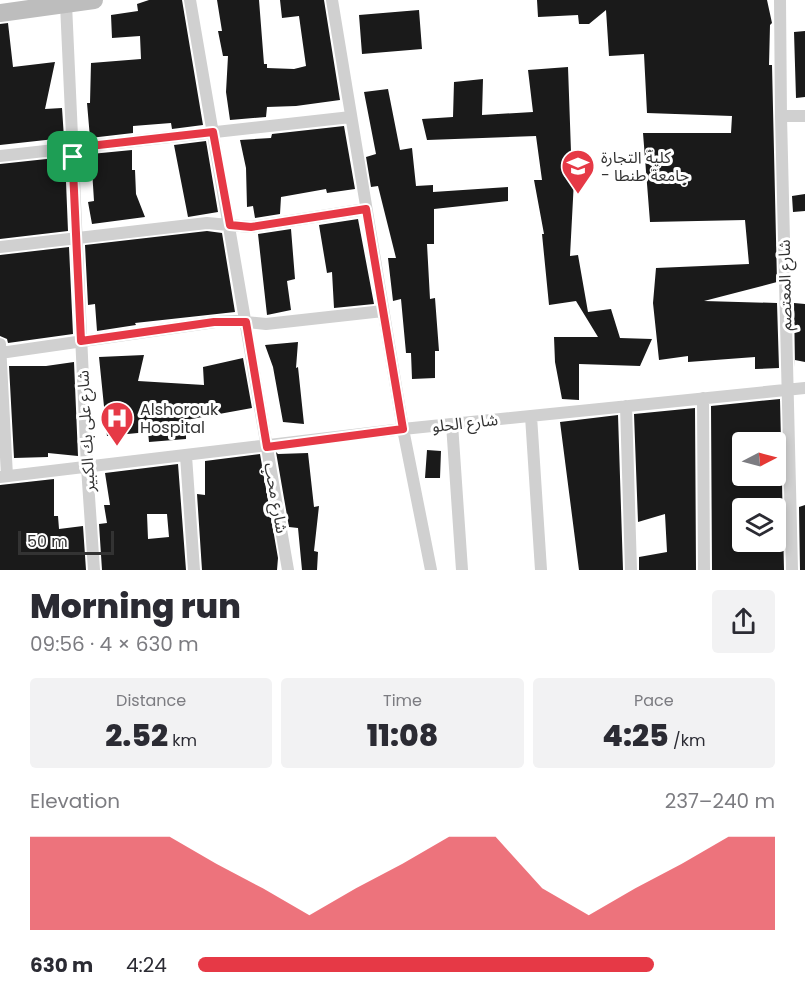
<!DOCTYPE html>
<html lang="en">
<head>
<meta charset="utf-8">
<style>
  body { margin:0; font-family:Poppins,"Noto Sans Arabic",sans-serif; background:#f2f2f3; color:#2b2b33; height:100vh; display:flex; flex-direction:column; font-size:22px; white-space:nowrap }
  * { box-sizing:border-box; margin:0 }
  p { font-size:20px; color:#7c7c81 }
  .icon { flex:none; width:33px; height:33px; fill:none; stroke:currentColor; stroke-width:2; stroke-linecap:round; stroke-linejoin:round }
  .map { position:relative; height:570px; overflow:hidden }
  .panel { display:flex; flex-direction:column; background:#fff; flex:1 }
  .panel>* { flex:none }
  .needle { width:39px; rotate:84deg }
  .controls { position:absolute; left:732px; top:432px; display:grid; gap:12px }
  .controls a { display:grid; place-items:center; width:54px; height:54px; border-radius:6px; background:#fff; box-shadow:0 3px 9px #0003; font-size:30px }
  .scale { position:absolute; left:18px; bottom:15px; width:96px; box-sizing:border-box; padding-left:6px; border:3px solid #333; border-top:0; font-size:16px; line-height:21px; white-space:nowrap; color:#333; -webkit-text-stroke:4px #fff; paint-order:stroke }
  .pin { position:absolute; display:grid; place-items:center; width:51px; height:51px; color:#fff; margin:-26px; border-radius:12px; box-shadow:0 3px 9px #0006 }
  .round { display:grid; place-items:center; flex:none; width:63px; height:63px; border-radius:6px; background:#f2f2f3 }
  .overview { display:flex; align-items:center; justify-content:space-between; height:102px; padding:0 30px }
  h1 { font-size:33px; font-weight:800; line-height:45px }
  .metrics { display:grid; grid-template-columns:repeat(3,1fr); gap:9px; height:102px; padding:6px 30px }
  .metrics div { display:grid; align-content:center; border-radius:6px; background:#f2f2f3; text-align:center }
  .metrics b { font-size:30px; font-weight:800 }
  .metrics small { font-size:16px; font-weight:400 }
  .metrics p { font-size:16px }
  .chart { height:168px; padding:12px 30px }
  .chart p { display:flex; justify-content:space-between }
  .chart svg { width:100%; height:108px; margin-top:6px; fill:#e63946; opacity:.7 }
  ul { padding:0 30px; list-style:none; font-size:20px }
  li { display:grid; grid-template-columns:96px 72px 1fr; align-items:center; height:45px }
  li i { height:15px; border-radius:8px; background:#e63946 }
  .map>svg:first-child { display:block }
  .building { fill:#1a1a1a; fill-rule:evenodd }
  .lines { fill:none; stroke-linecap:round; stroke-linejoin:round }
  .street { stroke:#d0d0d0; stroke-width:12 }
  .secondary { stroke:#bdbdbd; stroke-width:18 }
  .route-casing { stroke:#fff; stroke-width:12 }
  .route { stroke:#e63946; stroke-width:8 }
  .labels { text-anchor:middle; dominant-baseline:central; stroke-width:6; stroke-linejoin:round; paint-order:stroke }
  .poi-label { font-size:16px; fill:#333; stroke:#fff; text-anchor:start }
  .street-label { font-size:16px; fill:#333; stroke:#fff }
</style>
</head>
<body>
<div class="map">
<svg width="805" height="570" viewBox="0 0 805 570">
  <rect width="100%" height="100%" fill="#fff"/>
  <path class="building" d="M 149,0 L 182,0 L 203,125 L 172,129 L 171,123 L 133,126 L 133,133 L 90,138 L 87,103 L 90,103 L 91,63 L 141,59 L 140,36 L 112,38 L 111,15 L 138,11 L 137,4 Z
    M 217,0 L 259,0 L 264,64 L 267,64 L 267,68 L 294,69 L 306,66 L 299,16 L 282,18 L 280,0 L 324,0 L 340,100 L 296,106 L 267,107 L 266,117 L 230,120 L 226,92 L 228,56 L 223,56 L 218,31 L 222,31 Z
    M 537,0 L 767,0 L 772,23 L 770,25 L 769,65 L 772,65 L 777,282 L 704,301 L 777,303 L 779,368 L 755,369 L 755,357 L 688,362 L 688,356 L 659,360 L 653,303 L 656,268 L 749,264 L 745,220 L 650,222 L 643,133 L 731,133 L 732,116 L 647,113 L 644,54 L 609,56 L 606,10 L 589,24 L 579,24 L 578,15 L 538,17 Z
    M 419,10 L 422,49 L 362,54 L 359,15 Z
    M 8,23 L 13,67 L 55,62 L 45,109 L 62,108 L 64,138 L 0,145 L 0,24 Z
    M 805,31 L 805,97 L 796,98 L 794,32 Z
    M 568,67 L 572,180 L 574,180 L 570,256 L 578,255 L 588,312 L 611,309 L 620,338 L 652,339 L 640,366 L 579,364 L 579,400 L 562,399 L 555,362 L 554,337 L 598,337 L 576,301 L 549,305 L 542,234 L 544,234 L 534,180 L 542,180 L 536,136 L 427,140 L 422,119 L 453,117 L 454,82 L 483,79 L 482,115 L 533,112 L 528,70 Z
    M 388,89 L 400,150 L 412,148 L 416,186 L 433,185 L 433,192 L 508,187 L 508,201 L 434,209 L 434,244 L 427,244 L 430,299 L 435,298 L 439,351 L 435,351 L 435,378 L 412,379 L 411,353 L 406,353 L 401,299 L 393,301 L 388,258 L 396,258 L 378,186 L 371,187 L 366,157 L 376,154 L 364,92 Z
    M 344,126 L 355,189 L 327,193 L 326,189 L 281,197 L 280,214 L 255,218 L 253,206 L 247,207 L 246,168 L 240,140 L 271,138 L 272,134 Z
    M 206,141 L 218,212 L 188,217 L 174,145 Z
    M 132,150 L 132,170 L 135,170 L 136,194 L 145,217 L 92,224 L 88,202 L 94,201 L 91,154 Z
    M 65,157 L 68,231 L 0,239 L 0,164 Z
    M 805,194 L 805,211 L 793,212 L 792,196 Z
    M 358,219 L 374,304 L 334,308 L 332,272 L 327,273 L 319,225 Z
    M 291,229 L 295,279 L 287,281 L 291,310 L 267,315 L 258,234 Z
    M 207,231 L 222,233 L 235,312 L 135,323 L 136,325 L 97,331 L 95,304 L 88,305 L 85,245 Z
    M 69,247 L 73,334 L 8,343 L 7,339 L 0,336 L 0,255 Z
    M 794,303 L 805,304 L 805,362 L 795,360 L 795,367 Z
    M 298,342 L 296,368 L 298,367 L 304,424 L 283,422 L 273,367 L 265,345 Z
    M 144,355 L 138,381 L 204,385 L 203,367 L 243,358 L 252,408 L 186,420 L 186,439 L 149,442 L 148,432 L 107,436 L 99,357 Z
    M 74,362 L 78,456 L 48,453 L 48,457 L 14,458 L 9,366 L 46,366 Z
    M 780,399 L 784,570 L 712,570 L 711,406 ZM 742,442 L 776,442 L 776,476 L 742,476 ZM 742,508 L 776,508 L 776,542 L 742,546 Z
    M 695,408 L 696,570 L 639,570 L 639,557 L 667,552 L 665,514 L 638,522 L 634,414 Z
    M 618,415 L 623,570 L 579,570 L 560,422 Z
    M 427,450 L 441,451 L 440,478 L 425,478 Z
    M 276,452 L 278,454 L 308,453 L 314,507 L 319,506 L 314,551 L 318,552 L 317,570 L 302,570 L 298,528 L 289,527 Z
    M 260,454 L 278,558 L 277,570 L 202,570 L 197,494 L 205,495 L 205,461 Z
    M 178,464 L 186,570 L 102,570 L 99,524 L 107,523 L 104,505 L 110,505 L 105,473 ZM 147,514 L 167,514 L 169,537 L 148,539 Z
    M 54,479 L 54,516 L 58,516 L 59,529 L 83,526 L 86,570 L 0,570 L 0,485 Z
    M 805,505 L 805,570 L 800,570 L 799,507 Z"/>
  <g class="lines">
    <path class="street" d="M 190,0 L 288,570
      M 332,0 L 403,429 L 431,570
      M 780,0 L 781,116 L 792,570
      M 66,4 L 87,467 L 94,570
      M 781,116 L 805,116
      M 0,156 L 351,117
      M 0,247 L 207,223 L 251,227 L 366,209
      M 0,344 L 7,476
      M 0,353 L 215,322 L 236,321 L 266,324 L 383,311
      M 703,398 L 704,570
      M 626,406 L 631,570
      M 531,416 L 541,570
      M 452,424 L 462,570
      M 186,456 L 194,570
      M 0,477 L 403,429 L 805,388"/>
    <path class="secondary" d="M 0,13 L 94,0"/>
  </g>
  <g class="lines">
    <g class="route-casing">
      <path id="route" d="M 213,132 L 230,225 L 251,227 L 366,209 L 403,429 L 267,447 L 246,322 L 214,322 L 81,341 L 72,148 Z"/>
    </g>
    <use href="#route" class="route"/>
  </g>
  <defs>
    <g id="university-pin" transform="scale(1.725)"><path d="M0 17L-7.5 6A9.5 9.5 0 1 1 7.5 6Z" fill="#e63946" stroke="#fff"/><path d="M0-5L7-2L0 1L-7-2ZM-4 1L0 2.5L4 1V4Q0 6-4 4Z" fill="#fff"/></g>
    <g id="hospital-pin" transform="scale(1.725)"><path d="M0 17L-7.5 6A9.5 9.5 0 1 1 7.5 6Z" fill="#e63946" stroke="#fff"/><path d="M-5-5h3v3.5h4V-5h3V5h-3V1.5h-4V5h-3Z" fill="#fff"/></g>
  </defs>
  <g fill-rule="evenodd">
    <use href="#university-pin" x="578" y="166"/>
    <use href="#hospital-pin" x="117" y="418"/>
  </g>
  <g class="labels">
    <g class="poi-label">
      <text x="601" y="157">كلية التجارة<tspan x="601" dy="18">- جامعة طنطا</tspan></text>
      <text x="140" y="409">Alshorouk<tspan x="140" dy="18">Hospital</tspan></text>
    </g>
    <g class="street-label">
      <text transform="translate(785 285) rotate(-91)">شارع المعتصم</text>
      <text transform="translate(465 423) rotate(-6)">شارع الحلو</text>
      <text transform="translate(86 431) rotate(-93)">شارع على بك الكبير</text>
      <text transform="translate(276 498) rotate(80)">شارع محب</text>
    </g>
  </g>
</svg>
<div class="controls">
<a><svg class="needle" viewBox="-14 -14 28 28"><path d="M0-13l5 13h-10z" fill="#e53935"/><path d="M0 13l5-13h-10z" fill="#7c7c81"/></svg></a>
<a><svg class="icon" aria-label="layers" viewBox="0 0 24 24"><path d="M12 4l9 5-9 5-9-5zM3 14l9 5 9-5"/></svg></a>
</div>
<div class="scale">50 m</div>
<div class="pin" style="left:73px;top:157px;background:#1e9e55"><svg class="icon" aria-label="arrive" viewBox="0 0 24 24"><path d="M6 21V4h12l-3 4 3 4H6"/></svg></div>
</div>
<section class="panel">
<div class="overview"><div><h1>Morning run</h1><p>09:56 · 4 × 630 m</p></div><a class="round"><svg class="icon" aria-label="share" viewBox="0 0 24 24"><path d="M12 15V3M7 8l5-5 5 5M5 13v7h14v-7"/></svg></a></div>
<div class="metrics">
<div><p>Distance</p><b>2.52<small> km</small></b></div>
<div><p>Time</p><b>11:08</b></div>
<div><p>Pace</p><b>4:25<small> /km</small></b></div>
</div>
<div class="chart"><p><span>Elevation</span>237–240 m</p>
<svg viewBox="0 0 160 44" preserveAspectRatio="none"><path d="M0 44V6L10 6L20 6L30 6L40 17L50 27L60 38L70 27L80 17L90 6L100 6L110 27L120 38L130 27L140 17L150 6L160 6V44z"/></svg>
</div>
<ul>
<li><b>630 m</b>4:24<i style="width:79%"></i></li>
</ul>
</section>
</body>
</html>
